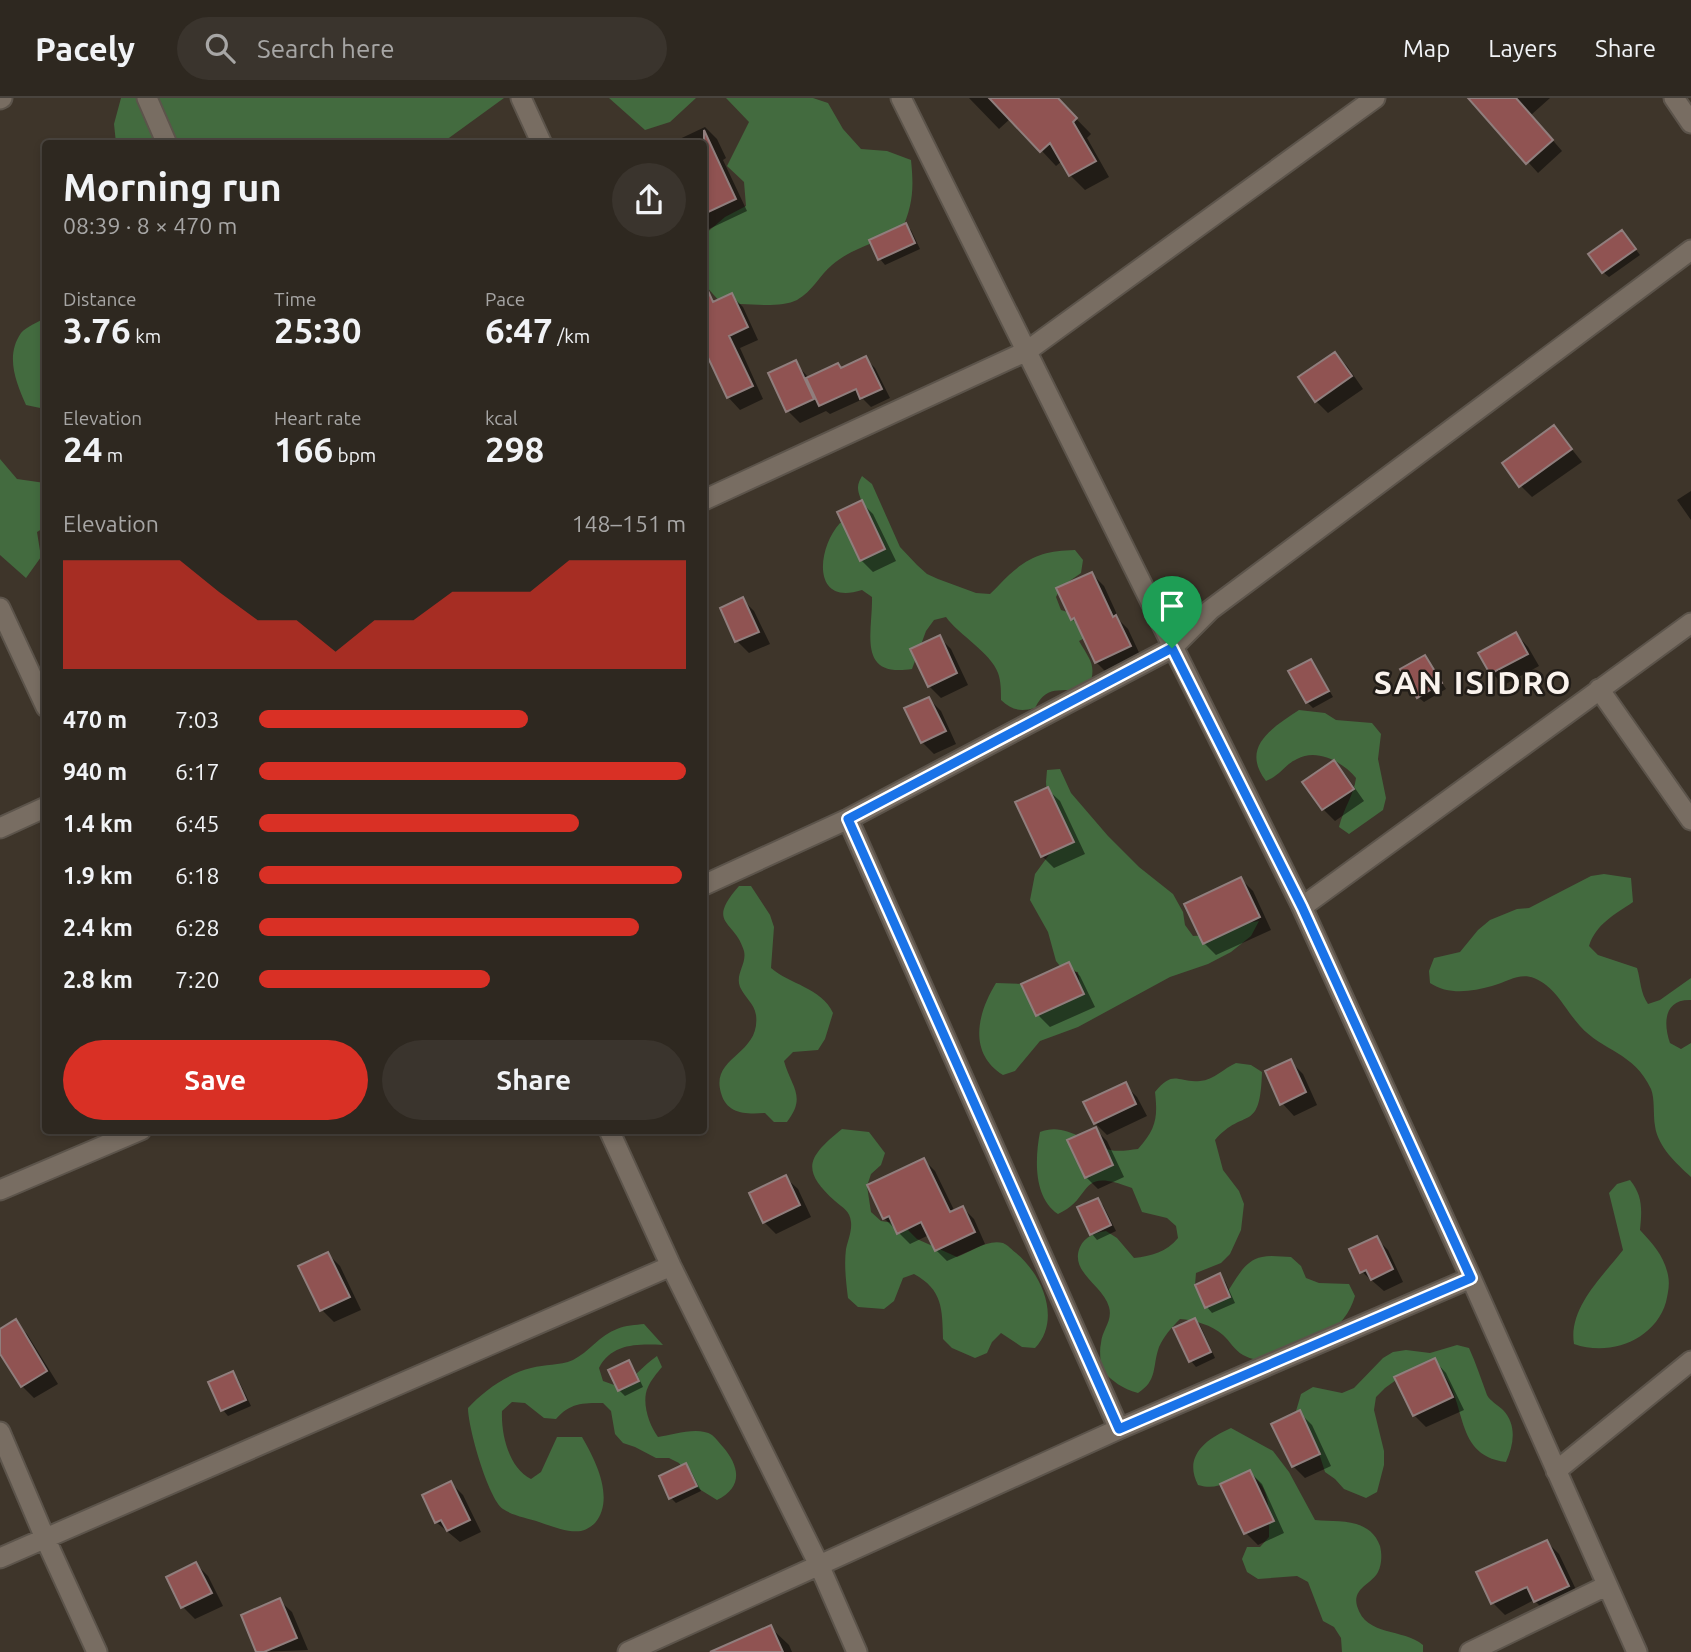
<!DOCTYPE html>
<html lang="en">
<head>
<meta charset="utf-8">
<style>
  body { margin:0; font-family:Ubuntu,sans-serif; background:#3a342d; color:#f1f3f6; height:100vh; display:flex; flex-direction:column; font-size:26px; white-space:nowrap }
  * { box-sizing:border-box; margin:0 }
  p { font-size:23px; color:#a7a6a5 }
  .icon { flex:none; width:38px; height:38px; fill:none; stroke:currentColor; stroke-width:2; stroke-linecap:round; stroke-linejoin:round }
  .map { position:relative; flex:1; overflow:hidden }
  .details { position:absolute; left:42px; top:42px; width:665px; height:994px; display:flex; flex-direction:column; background:#2e2820; border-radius:7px; box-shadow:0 4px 10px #0003,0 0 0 2px #49443e }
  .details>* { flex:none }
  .pin { position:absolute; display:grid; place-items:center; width:60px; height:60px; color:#fff; margin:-72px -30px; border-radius:50% 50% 50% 0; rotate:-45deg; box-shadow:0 0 7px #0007 }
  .pin .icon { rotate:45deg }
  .round { display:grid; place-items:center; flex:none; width:74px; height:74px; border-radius:37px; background:#3a342d }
  .summary { display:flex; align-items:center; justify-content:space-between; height:119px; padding:0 21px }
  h1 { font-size:38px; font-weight:700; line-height:52px }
  .metrics { display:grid; grid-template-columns:repeat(3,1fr); gap:10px; height:119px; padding:7px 21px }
  .metrics div { display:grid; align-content:center }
  .metrics b { font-size:35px; font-weight:700 }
  .metrics small { font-size:19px; font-weight:400 }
  .metrics p { font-size:19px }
  .chart { height:196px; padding:14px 21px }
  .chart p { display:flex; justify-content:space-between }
  .chart svg { width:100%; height:126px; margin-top:7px; fill:#d93025; opacity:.7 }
  .cta { display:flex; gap:14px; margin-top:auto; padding:14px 21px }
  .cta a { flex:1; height:80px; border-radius:42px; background:#d93025; color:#fff; font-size:28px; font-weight:700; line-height:80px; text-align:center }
  .cta a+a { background:#3a342d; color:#f1f3f6 }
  ul { padding:0 21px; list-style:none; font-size:23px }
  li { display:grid; grid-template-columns:112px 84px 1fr; align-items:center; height:52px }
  li i { height:18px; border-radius:9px; background:#d93025 }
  header { display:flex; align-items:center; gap:42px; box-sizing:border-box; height:98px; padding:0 35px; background:#2e2820; border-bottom:2px solid #49443e }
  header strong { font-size:33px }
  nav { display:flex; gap:38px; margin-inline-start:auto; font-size:24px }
  .search { width:490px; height:63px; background:#3a342d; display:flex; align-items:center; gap:18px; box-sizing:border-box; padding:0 24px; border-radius:38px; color:#a7a6a5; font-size:26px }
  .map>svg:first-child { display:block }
  .forest { fill:#436b3f }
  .shadow { fill:#0007 }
  .building { fill:#905352; stroke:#907e7d; stroke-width:2 }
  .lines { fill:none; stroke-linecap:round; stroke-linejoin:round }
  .minor-casing { stroke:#5c544b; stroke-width:23 }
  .minor { stroke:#786d62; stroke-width:19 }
  .route-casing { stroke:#fff; stroke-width:14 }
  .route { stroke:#1a73e8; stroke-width:9 }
  .labels { text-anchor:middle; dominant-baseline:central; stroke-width:5; stroke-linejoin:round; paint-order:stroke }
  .district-label { font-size:32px; font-weight:bold; letter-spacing:2px; fill:#faf3ed; stroke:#221d18 }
</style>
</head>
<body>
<header>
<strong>Pacely</strong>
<div class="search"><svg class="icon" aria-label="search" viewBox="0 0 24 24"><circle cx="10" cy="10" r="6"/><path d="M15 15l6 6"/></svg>Search here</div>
<nav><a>Map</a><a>Layers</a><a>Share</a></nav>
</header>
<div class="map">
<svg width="1691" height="1554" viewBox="0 0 1691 1554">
  <rect width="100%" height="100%" fill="#3e352a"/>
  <path class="forest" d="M 121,0 L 504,0 L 442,45 L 116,45 L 114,26 Z
    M 609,0 L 696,0 L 670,24 L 645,32 Z
    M 726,0 L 813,0 L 828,5 L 843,31 L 861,51 L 887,53 L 911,62 C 914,91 913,107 901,134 C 879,143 850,151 832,167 C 819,178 813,193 797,202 C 779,211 741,205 721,205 L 704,186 L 705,136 L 725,119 L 746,108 L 744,84 L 727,68 L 749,24 Z
    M 45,220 L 45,311 L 26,307 C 16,284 5,258 21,235 C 26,229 38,224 45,220 Z
    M 0,361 L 17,381 L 45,385 L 45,429 L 37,434 L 41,459 L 26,480 L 0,457 Z
    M 862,378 L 872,386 L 900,449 L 917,467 L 927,476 L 938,481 L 976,495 L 990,496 C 997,490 1002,483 1009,477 C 1031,457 1046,453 1075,452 L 1083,462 L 1081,475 L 1061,489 L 1056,499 L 1061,512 L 1074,516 L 1112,513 L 1112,525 L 1079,543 C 1090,562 1097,567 1089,589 C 1065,597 1048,583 1035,610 C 1020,614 1012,612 1001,602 C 1001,593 1001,583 998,575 C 991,555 959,537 946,519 L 934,522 L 926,533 L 912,571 C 856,580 873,533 872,499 L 862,492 C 811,509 817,450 840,425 L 853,426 L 885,451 C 880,434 857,402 858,389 C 858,385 860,382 862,378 Z
    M 1299,612 L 1325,615 L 1336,622 L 1372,625 L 1381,636 L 1378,661 L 1386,700 L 1383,712 L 1349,736 L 1339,729 C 1343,711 1354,697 1356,680 C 1343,664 1317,650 1297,661 C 1284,667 1281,677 1266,683 C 1240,649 1272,630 1299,612 Z
    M 1060,671 L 1071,695 L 1108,738 L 1139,769 L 1173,796 L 1183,814 L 1185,827 L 1193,838 C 1216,838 1237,826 1259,823 L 1251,838 L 1231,854 L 1208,866 L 1170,879 L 1078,929 L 1040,943 L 1015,973 L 1003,977 C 968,955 977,916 996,885 L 1022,886 L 1048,910 C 1063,906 1071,900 1080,887 L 1078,874 L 1064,873 L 1056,863 L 1048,834 L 1030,802 L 1035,776 L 1051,754 L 1046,684 L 1047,672 Z
    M 1604,776 L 1631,780 L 1633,804 C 1614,817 1596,826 1589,848 L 1598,857 L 1637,870 C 1641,883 1640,894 1648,906 L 1660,902 L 1691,880 L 1691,902 C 1664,901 1663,925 1670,945 L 1681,951 L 1691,945 L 1691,1079 C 1676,1065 1658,1049 1655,1028 C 1653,1016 1655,1001 1651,991 C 1634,954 1602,953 1580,928 C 1568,915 1560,898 1546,887 C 1524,870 1513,882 1492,888 C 1471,894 1448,897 1430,885 L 1429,873 L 1434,860 L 1460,854 L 1478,832 L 1490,822 L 1517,811 L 1529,810 L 1591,778 Z
    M 739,788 L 751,788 L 770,817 L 774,829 L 771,870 C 789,886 822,890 833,915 L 825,941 L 818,952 L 793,954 L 784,963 C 791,989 807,998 787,1024 L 774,1024 L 765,1015 C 747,1016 727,1017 721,995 C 710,958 761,957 756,917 C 754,905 745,900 740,889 C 735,876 747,866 744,853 C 735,821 705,827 739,788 Z
    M 1236,965 L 1251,967 L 1262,974 C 1260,1037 1245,1008 1215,1042 L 1223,1072 L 1239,1093 L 1244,1106 L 1241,1132 L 1230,1156 L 1221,1165 L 1196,1175 L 1195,1187 L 1219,1204 C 1234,1190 1240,1163 1262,1159 C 1271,1157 1282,1159 1291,1159 L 1301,1168 L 1306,1180 L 1319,1185 L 1349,1186 L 1355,1198 C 1345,1233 1311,1247 1282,1265 C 1269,1264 1254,1263 1243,1257 C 1234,1252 1230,1243 1223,1237 C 1212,1227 1194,1222 1180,1221 C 1171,1230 1164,1238 1159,1249 C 1152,1269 1158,1282 1138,1295 C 1122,1291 1113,1283 1101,1272 C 1101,1263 1099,1253 1101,1245 C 1102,1232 1113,1223 1109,1209 C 1103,1187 1069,1174 1080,1149 C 1085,1138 1095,1135 1106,1133 L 1117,1140 L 1134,1160 C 1151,1158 1167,1154 1178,1140 L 1176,1128 L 1167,1120 L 1142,1114 L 1132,1090 C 1076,1068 1095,1099 1058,1116 C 1033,1099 1035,1060 1040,1034 C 1066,1024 1085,1045 1110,1052 C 1119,1054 1129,1052 1138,1051 C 1156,1031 1158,1020 1155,994 C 1174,971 1177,985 1200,983 C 1214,982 1224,970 1236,965 Z
    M 842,1031 L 869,1034 L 885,1055 L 881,1067 L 871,1076 L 867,1088 L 871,1114 L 881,1123 L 894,1125 L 907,1131 L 917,1141 L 957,1159 C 971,1154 987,1141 1003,1145 C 1008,1147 1012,1152 1016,1155 C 1042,1176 1062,1222 1035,1250 L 1022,1249 L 1001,1235 L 992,1244 L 987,1255 L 975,1260 L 952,1250 L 943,1241 C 942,1211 943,1192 914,1176 L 903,1180 L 894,1203 L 884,1211 L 858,1209 L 848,1200 C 846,1184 844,1167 846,1151 C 848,1142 852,1133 851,1124 C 850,1113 843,1110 835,1103 C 799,1071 809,1058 842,1031 Z
    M 1630,1082 C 1643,1098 1642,1112 1640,1132 C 1653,1146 1664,1158 1668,1177 C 1670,1187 1668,1195 1666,1204 C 1655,1242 1610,1259 1574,1246 C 1568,1210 1603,1178 1623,1152 L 1609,1095 L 1617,1086 Z
    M 644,1226 L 663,1247 C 638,1246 612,1245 599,1270 L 603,1283 L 617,1288 C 634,1282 642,1268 657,1258 L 662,1269 C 657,1275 651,1282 648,1289 C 641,1304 649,1327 658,1339 C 673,1337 698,1328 712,1337 C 716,1340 720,1346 723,1349 C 740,1369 743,1389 717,1402 L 696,1389 L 679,1365 L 669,1360 L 656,1360 L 635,1349 L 623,1345 L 615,1336 L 611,1313 L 603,1305 C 582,1305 570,1305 556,1321 L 544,1320 L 525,1305 L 512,1304 L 502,1313 C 501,1337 509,1370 531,1381 L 541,1374 L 557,1339 L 582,1339 C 596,1363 615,1401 595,1425 C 592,1428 586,1432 581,1433 C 568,1435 551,1428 539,1424 C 528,1420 513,1418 503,1411 C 488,1400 468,1329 468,1310 C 483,1293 509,1275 531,1270 C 545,1266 559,1268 573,1262 C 589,1254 600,1237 617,1231 C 625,1227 636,1227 644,1226 Z
    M 1457,1247 L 1469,1250 C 1476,1265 1481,1281 1487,1297 C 1490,1303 1498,1307 1503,1312 C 1517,1327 1514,1346 1506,1364 C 1449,1357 1471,1296 1434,1267 L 1410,1272 L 1385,1290 L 1376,1299 L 1374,1312 L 1384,1353 L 1384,1367 L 1377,1394 L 1366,1400 L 1344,1391 L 1335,1381 L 1325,1374 L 1317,1349 L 1294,1320 L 1301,1296 L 1313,1289 L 1342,1295 L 1354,1290 L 1383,1260 L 1393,1254 L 1406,1252 L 1430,1255 Z
    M 1231,1330 L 1273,1353 L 1289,1374 L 1315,1422 C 1340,1424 1370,1420 1380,1448 C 1382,1456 1382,1466 1378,1474 C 1372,1486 1352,1490 1357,1508 C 1366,1539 1403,1530 1423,1547 L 1423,1554 L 1342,1554 L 1341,1540 L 1334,1529 L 1323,1523 L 1308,1484 L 1297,1478 L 1258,1481 L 1247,1474 L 1242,1461 L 1247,1449 L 1260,1449 L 1269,1439 C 1269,1413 1272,1386 1245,1374 C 1226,1383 1219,1393 1198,1387 C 1183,1358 1206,1341 1231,1330 Z"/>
  <path class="shadow" d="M 969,0 L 1056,0 L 1091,36 L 1087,40 L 1109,79 L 1085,92 L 1070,77 L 1062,63 L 1056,68 L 1011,20 L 999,31 Z
    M 1470,0 L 1550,0 L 1531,17 L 1562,53 L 1538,75 Z
    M 705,29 L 717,41 L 726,60 L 723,62 L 747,113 L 709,131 L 704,125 L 704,46 L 669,46 Z
    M 905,127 L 911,132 L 920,151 L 885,167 L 880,161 L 871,143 Z
    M 1627,140 L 1640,157 L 1609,179 L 1603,174 Z
    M 731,197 L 743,209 L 758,242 L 740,250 L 763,301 L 740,312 L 728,299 L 704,245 L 704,211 Z
    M 1335,256 L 1347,268 L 1363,291 L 1328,315 L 1316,303 Z
    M 866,261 L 875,270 L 890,300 L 871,309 L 863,301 L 830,316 L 826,313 L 800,325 L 788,313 L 795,265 L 810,281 L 842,272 Z
    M 1554,329 L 1582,364 L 1532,399 L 1520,387 Z
    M 1691,393 L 1691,422 L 1677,402 Z
    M 861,404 L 873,416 L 896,463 L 873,474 L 861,462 Z
    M 1092,476 L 1104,488 L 1120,523 L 1128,531 L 1142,561 L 1108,576 L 1096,564 L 1079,528 L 1072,521 Z
    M 742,501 L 754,513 L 770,546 L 749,555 L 737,543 L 722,511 Z
    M 1516,536 L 1528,549 L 1539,568 L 1504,587 L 1492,575 L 1481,556 Z
    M 939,539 L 951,551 L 968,587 L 941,600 L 929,588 Z
    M 1425,559 L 1446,591 L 1424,604 L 1418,599 Z
    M 1311,563 L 1316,569 L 1333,599 L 1313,610 L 1307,604 L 1290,574 Z
    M 929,601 L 941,613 L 956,646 L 934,656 L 922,644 Z
    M 1333,664 L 1345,676 L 1364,703 L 1335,723 L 1323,711 Z
    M 1047,691 L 1060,703 L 1085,756 L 1054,770 L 1042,758 Z
    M 1241,781 L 1253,793 L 1271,832 L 1216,857 L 1204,845 Z
    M 1068,866 L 1080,878 L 1095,909 L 1050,929 L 1038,917 L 1023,887 Z
    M 1291,964 L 1303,976 L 1317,1007 L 1294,1018 L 1282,1005 Z
    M 1125,987 L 1137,999 L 1147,1018 L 1107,1037 L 1095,1025 Z
    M 1095,1031 L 1107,1043 L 1124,1079 L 1098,1091 L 1086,1079 Z
    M 924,1062 L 935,1073 L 955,1114 L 963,1110 L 974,1121 L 985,1146 L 947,1163 L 936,1152 L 929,1137 L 910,1146 L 884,1120 Z
    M 785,1079 L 798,1091 L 811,1119 L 776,1136 L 764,1124 Z
    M 1098,1102 L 1103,1107 L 1116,1133 L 1097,1142 L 1092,1136 Z
    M 1376,1140 L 1388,1152 L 1403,1184 L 1384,1193 L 1362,1174 Z
    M 328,1156 L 340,1168 L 361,1212 L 334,1224 L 322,1212 L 301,1169 Z
    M 1219,1177 L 1225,1183 L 1235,1205 L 1212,1215 L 1207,1209 L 1197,1188 Z
    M 1195,1222 L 1200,1227 L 1215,1260 L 1196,1269 L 1191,1263 L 1176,1231 Z
    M 15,1224 L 27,1236 L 58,1286 L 34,1300 L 22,1288 L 0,1252 L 0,1233 Z
    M 1434,1262 L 1446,1275 L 1464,1312 L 1426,1329 L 1414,1317 Z
    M 629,1264 L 634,1270 L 643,1289 L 625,1298 L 619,1292 Z
    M 232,1275 L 238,1281 L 251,1308 L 228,1318 L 223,1312 L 210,1285 Z
    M 1300,1315 L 1312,1327 L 1331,1368 L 1305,1380 L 1293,1368 Z
    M 686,1367 L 691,1373 L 701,1393 L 676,1405 L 671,1400 Z
    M 1250,1374 L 1262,1386 L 1284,1435 L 1258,1447 L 1246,1435 Z
    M 451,1385 L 463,1397 L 481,1434 L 460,1444 L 436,1424 Z
    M 1547,1444 L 1559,1456 L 1580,1500 L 1547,1515 L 1534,1502 L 1505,1517 L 1493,1505 Z
    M 196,1466 L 208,1478 L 223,1508 L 195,1521 L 183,1509 L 168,1479 Z
    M 279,1502 L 292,1514 L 308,1552 L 258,1554 Z
    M 770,1529 L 789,1547 L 792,1554 L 714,1554 Z"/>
  <path class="building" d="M 989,0 L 1058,0 L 1077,20 L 1073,24 L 1096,63 L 1069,78 L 1050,45 L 1040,54 Z
    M 1468,0 L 1516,0 L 1553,42 L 1526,66 Z
    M 704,32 L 736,101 L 704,116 Z
    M 906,125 L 915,145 L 878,162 L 869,142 Z
    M 1622,132 L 1636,151 L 1602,175 L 1588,156 Z
    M 704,184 L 713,204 L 732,195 L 748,229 L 729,238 L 753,288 L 727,300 L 704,251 Z
    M 1335,254 L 1352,278 L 1315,304 L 1298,279 Z
    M 866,258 L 882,291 L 860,301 L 856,291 L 819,308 L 806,280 L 838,265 L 841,270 Z
    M 796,262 L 814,301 L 786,314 L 768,275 Z
    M 1554,327 L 1572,351 L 1519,389 L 1502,365 Z
    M 862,402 L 885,451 L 860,463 L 837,414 Z
    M 1092,474 L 1113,519 L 1116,517 L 1131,548 L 1095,565 L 1074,520 L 1071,522 L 1056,490 Z
    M 743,499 L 759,534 L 735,544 L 720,510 Z
    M 1516,534 L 1528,556 L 1490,576 L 1478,555 Z
    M 940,537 L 957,575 L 928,589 L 910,551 Z
    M 1425,557 L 1442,585 L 1417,600 L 1400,571 Z
    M 1311,561 L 1329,593 L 1306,605 L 1288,573 Z
    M 929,599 L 946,633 L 921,645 L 904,610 Z
    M 1334,662 L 1354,691 L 1322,712 L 1302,684 Z
    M 1048,689 L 1074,744 L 1041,759 L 1015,704 Z
    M 1241,779 L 1260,819 L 1203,846 L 1184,806 Z
    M 1069,864 L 1084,896 L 1036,918 L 1021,886 Z
    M 1291,961 L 1306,994 L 1280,1007 L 1265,973 Z
    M 1126,984 L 1136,1006 L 1094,1026 L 1083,1004 Z
    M 1096,1029 L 1113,1067 L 1085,1080 L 1067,1042 Z
    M 924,1060 L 950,1114 L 963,1108 L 975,1134 L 935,1153 L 921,1124 L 897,1136 L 889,1118 L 883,1121 L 867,1087 Z
    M 786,1077 L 800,1107 L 763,1125 L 749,1095 Z
    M 1098,1100 L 1111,1127 L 1090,1137 L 1077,1109 Z
    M 1377,1138 L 1393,1171 L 1371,1182 L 1366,1172 L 1360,1175 L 1349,1151 Z
    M 328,1154 L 350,1199 L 320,1213 L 298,1168 Z
    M 1220,1175 L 1230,1199 L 1205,1210 L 1195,1187 Z
    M 1195,1220 L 1211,1254 L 1189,1264 L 1173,1230 Z
    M 16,1221 L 47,1273 L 21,1289 L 0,1256 L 0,1231 Z
    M 1435,1260 L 1453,1299 L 1413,1318 L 1394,1279 Z
    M 629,1262 L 639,1283 L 618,1293 L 608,1272 Z
    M 233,1273 L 246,1302 L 221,1313 L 208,1284 Z
    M 1300,1312 L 1320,1356 L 1292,1369 L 1271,1326 Z
    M 686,1365 L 697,1388 L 669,1401 L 659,1378 Z
    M 1250,1372 L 1274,1423 L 1244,1436 L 1220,1386 Z
    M 451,1383 L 470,1422 L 447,1433 L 441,1422 L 435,1425 L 422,1397 Z
    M 1547,1442 L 1569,1488 L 1534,1504 L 1527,1489 L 1491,1506 L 1476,1474 Z
    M 196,1464 L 212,1495 L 181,1510 L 166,1479 Z
    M 280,1500 L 297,1540 L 264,1554 L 256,1554 L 241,1517 Z
    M 771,1527 L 783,1554 L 710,1554 Z"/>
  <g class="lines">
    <g class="minor-casing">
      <path id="minor" d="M 147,0 L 167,46
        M 521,0 L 542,46
        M 901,0 L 1302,809 L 1471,1180 L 1637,1554
        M 1674,0 L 1691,25
        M 0,1 L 2,0
        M 704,402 L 1027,253 L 1375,0
        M 0,510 L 46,609
        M 1599,591 L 1691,722
        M 848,721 L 1119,1331
        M 0,730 L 46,709
        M 704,787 L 848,721 L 1172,550 L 1210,512 L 1691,152
        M 1302,809 L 1691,525
        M 609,1032 L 671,1168 L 820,1469 L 857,1554
        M 0,1092 L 141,1032
        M 0,1334 L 45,1440 L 97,1554
        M 1556,1373 L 1691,1263
        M 0,1460 L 671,1168
        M 628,1554 L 1119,1331 L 1471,1180
        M 1470,1554 L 1606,1488"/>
    </g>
    <use href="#minor" class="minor"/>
  </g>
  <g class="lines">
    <g class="route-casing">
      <path id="route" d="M 1172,550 L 1302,809 L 1471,1180 L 1119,1331 L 848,721 Z"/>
    </g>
    <use href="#route" class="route"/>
  </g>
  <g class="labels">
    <g class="district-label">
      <text x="1473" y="584">SAN ISIDRO</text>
    </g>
  </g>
</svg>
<div class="pin" style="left:1172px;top:550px;background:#1e9e55"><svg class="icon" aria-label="arrive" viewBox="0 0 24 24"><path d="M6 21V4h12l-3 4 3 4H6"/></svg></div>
<section class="details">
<div class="summary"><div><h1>Morning run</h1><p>08:39 · 8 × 470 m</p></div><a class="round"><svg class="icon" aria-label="share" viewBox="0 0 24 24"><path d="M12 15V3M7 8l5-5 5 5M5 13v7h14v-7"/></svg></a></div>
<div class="metrics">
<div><p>Distance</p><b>3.76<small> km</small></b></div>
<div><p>Time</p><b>25:30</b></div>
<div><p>Pace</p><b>6:47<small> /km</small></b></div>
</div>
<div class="metrics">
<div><p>Elevation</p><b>24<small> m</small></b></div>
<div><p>Heart rate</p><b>166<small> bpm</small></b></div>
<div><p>kcal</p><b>298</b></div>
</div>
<div class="chart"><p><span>Elevation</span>148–151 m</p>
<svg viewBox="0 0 160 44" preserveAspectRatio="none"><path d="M0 44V6L10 6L20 6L30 6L40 17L50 27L60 27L70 38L80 27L90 27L100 17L110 17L120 17L130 6L140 6L150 6L160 6V44z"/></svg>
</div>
<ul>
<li><b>470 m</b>7:03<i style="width:63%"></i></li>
<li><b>940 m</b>6:17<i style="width:100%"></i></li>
<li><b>1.4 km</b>6:45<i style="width:75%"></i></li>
<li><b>1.9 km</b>6:18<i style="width:99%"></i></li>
<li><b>2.4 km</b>6:28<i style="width:89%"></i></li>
<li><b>2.8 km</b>7:20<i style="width:54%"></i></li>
</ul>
<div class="cta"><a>Save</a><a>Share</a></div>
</section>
</div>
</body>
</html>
